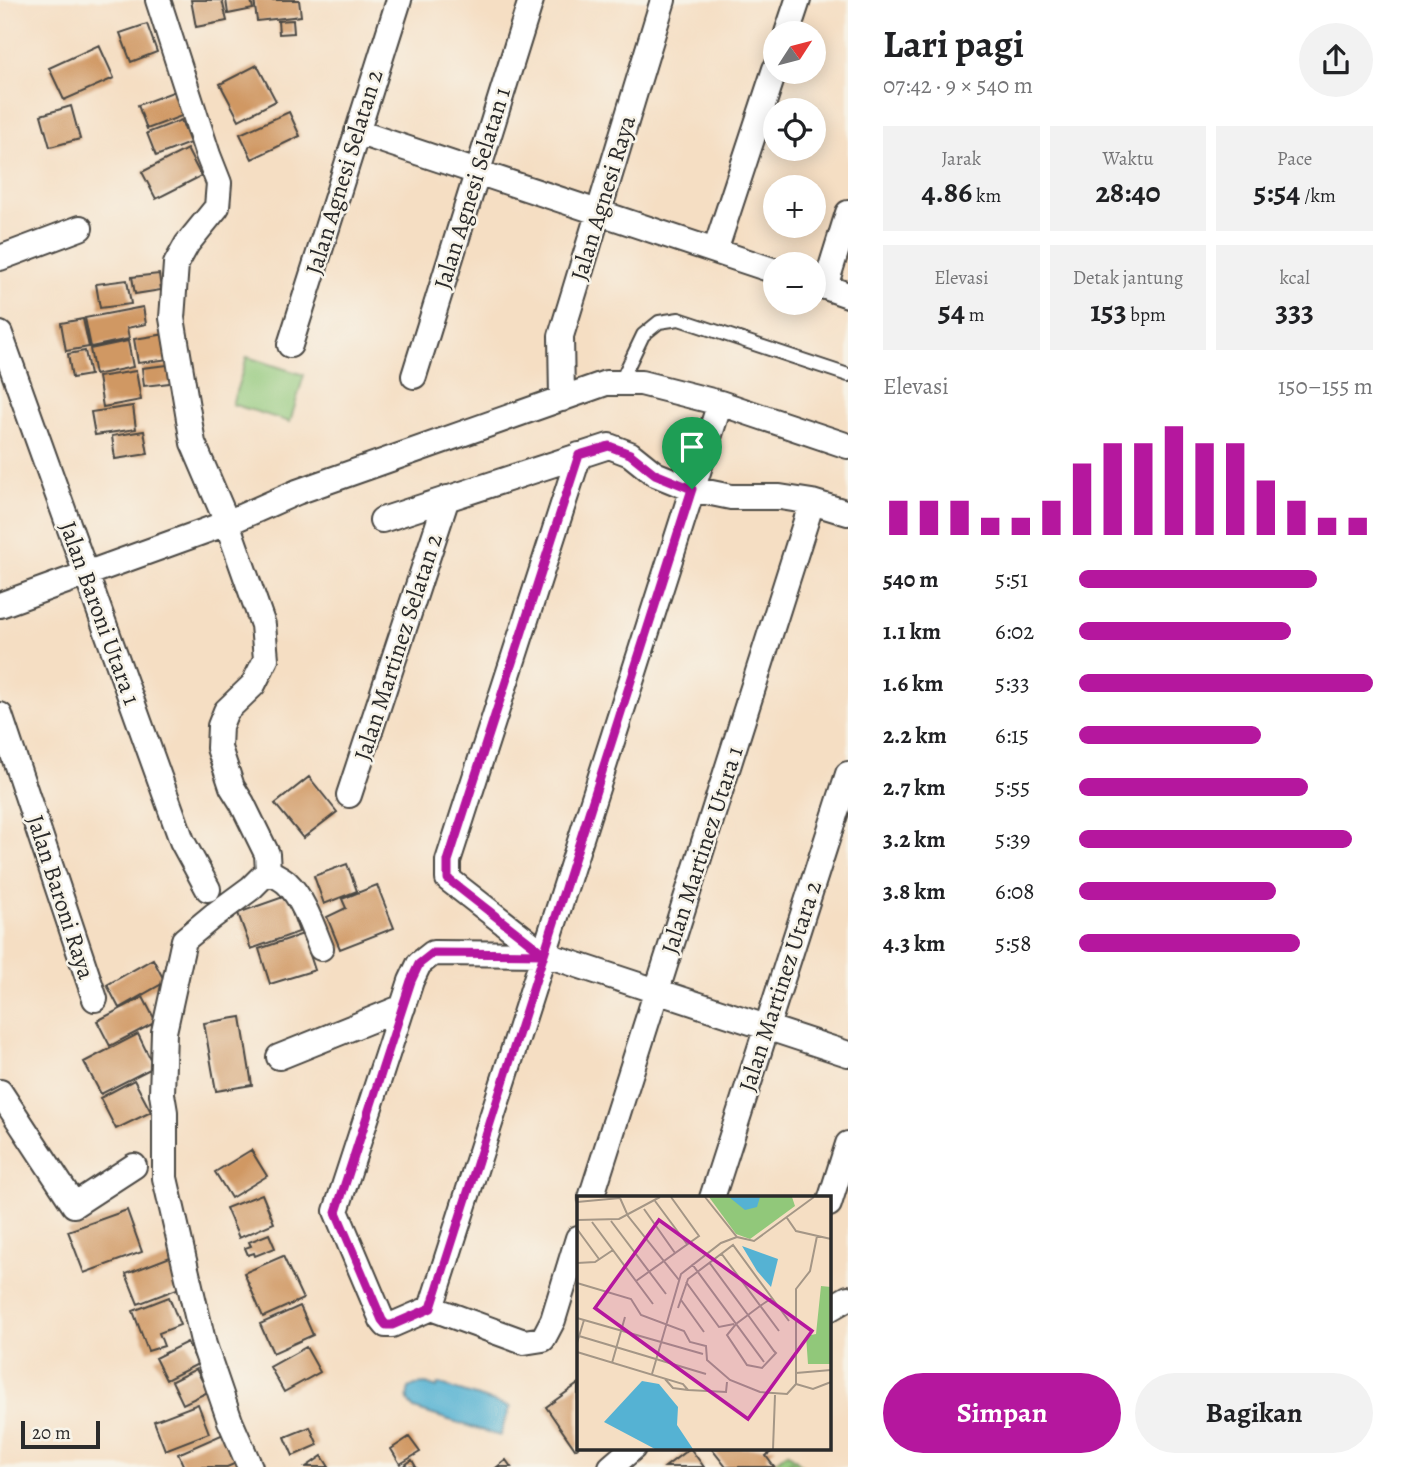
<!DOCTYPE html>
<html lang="id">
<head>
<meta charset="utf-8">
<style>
  body { margin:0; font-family:Alegreya,serif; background:#f2f2f2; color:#202124; height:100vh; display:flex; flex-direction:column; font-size:26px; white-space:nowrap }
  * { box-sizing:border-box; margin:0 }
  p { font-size:23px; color:#757577 }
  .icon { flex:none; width:38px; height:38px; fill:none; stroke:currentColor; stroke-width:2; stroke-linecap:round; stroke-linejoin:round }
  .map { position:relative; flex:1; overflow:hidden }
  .panel { display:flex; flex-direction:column; background:#fff; width:560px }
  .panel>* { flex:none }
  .needle { width:46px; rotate:54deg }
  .controls { position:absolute; left:763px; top:21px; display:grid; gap:14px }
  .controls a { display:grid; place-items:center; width:63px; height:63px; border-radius:50%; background:#fff; box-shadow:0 4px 18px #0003; font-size:35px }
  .scale { position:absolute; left:21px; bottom:18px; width:79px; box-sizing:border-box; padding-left:7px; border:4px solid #2b2b2b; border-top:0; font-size:19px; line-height:24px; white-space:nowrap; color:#2b2b2b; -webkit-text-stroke:5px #f7f3e8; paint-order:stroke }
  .pin { position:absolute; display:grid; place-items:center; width:60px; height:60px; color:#fff; margin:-72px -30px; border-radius:50% 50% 50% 0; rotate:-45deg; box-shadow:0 0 7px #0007 }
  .pin .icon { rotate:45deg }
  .round { display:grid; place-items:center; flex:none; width:74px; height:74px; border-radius:37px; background:#f2f2f2 }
  .overview { display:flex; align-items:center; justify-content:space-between; height:119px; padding:0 35px }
  h1 { font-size:38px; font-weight:700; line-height:52px }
  .figures { display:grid; grid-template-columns:repeat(3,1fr); gap:10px; height:119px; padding:7px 35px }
  .figures div { display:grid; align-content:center; border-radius:0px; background:#f2f2f2; text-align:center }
  .figures b { font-size:30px; font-weight:700 }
  .figures small { font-size:19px; font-weight:400 }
  .figures p { font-size:19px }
  .chart { height:196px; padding:14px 35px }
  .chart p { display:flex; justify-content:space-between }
  .chart svg { width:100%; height:126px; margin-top:7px; stroke:#b5179e; stroke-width:6 }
  .cta { display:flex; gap:14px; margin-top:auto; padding:14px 35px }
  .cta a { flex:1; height:80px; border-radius:42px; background:#b5179e; color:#fff; font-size:28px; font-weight:700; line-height:80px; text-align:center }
  .cta a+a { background:#f2f2f2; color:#202124 }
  ul { padding:0 35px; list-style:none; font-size:23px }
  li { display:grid; grid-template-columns:112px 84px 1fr; align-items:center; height:52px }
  li i { height:18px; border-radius:9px; background:#b5179e }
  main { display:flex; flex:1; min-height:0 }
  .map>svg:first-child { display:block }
  .green { fill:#91c87a; stroke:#5e7a52; stroke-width:2 }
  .cemetery { fill:url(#cemetery-stones); stroke:#5e7a52; stroke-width:2 }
  .water { fill:#55b2d3; stroke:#406e7f; stroke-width:2 }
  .building { fill:#d09864 }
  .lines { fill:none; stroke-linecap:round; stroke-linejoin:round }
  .lane-casing { stroke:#494642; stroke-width:16 }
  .street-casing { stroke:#494642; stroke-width:28 }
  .lane { stroke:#fff; stroke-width:12 }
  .street { stroke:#fff; stroke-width:24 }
  .route-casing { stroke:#fff; stroke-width:14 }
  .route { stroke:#b5179e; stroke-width:9 }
  .labels { text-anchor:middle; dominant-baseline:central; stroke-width:5; stroke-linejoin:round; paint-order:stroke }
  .street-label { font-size:24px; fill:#2b2b2b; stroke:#f7f3e8 }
  .inset-road { fill:none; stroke:#a49686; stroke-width:2 }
  .view { fill:#b5179e; fill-opacity:0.15; stroke:#b5179e; stroke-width:3.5 }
  .inset-edge { fill:none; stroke:#2b2b2b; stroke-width:3.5 }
</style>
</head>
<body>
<main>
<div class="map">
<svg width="848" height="1467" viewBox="0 0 848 1467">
  <defs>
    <pattern id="cemetery-stones" width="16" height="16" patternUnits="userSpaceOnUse" patternTransform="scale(1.75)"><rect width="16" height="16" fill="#91c87a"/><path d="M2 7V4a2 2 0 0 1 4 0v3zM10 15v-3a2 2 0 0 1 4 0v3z" fill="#77a364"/></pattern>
  </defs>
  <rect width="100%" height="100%" fill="#f7f3e8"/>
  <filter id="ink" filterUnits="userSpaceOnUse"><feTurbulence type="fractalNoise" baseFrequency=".0143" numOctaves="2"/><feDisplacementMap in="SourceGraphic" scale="14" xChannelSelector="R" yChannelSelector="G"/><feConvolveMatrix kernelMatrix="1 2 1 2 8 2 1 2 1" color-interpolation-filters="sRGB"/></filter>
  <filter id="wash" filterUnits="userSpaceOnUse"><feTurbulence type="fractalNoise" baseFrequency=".00686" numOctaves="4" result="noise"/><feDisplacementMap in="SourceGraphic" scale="28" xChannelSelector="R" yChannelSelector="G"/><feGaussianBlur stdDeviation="1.57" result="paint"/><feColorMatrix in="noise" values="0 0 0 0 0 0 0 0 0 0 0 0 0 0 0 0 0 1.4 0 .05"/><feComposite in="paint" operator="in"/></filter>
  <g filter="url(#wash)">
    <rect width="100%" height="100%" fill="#f5dec3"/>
    <path class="green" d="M 247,357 L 304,375 L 290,422 L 232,404 Z"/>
    <path class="cemetery" d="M 787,1452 L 804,1467 L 769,1467 Z"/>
    <path class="water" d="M 426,1384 L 437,1388 L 438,1384 L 510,1407 L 500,1436 L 414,1409 C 407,1402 406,1397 409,1388 L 415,1385 Z"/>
    <g id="blocks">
      <path class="building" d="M 191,0 L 222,0 L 227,21 L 196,27 Z
        M 226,0 L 251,0 L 253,9 L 228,14 Z
        M 254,0 L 299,0 L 301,16 L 257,21 Z
        M 293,20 L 294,33 L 279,34 L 278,21 Z
        M 147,24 L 157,52 L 131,62 L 120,33 Z
        M 99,45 L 114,78 L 64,100 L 49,68 Z
        M 257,65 L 276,101 L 239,120 L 220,84 Z
        M 178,90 L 187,114 L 147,129 L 138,105 Z
        M 71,106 L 80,139 L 50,147 L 41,115 Z
        M 289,112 L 300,136 L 252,159 L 240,134 Z
        M 181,120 L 190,143 L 156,156 L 147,133 Z
        M 187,149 L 201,176 L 156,199 L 142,172 Z
        M 159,274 L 161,290 L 135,294 L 132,277 Z
        M 127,280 L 131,304 L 100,308 L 96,284 Z
        M 143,307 L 146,324 L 127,328 L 129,339 L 91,347 L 85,318 Z
        M 83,319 L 89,347 L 66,351 L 61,323 Z
        M 166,334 L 170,359 L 138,363 L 134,339 Z
        M 128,341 L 133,367 L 95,375 L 90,349 Z
        M 85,351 L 90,375 L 72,378 L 68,354 Z
        M 176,364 L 178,382 L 144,386 L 142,368 Z
        M 136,371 L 141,400 L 103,407 L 98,377 Z
        M 133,406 L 136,429 L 95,435 L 91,412 Z
        M 144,431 L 148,454 L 115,459 L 112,436 Z
        M 309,777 L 337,812 L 303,838 L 275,804 Z
        M 347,864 L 357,891 L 324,904 L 314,876 Z
        M 377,885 L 394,928 L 340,949 L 327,917 L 346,908 L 342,899 Z
        M 286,896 L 299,932 L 251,949 L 238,913 Z
        M 303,934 L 315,970 L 270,984 L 259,949 Z
        M 153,959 L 165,982 L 119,1008 L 107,985 Z
        M 143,997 L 156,1022 L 110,1046 L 97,1021 Z
        M 241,1017 L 252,1085 L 216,1091 L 204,1023 Z
        M 138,1034 L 154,1067 L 101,1094 L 84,1062 Z
        M 134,1080 L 151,1112 L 116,1129 L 100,1098 Z
        M 251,1150 L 267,1176 L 231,1198 L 215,1172 Z
        M 262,1194 L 274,1223 L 239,1238 L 226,1208 Z
        M 127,1210 L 142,1252 L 84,1273 L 68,1231 Z
        M 269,1234 L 275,1248 L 255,1256 L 254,1253 L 248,1255 L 245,1248 L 251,1246 L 249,1242 Z
        M 283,1256 L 303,1299 L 263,1317 L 244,1273 Z
        M 170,1257 L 182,1287 L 138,1304 L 126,1274 Z
        M 169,1297 L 180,1325 L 159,1333 L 164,1346 L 148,1351 L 133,1311 Z
        M 300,1306 L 313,1335 L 273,1353 L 260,1324 Z
        M 187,1342 L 198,1364 L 166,1380 L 155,1358 Z
        M 306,1347 L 320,1372 L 284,1392 L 270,1367 Z
        M 196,1369 L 208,1392 L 183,1404 L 172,1381 Z
        M 578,1384 L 578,1447 L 575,1449 L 546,1407 Z
        M 198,1404 L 209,1433 L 165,1450 L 154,1421 Z
        M 310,1427 L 318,1445 L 293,1456 L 285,1437 Z
        M 228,1432 L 241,1461 L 227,1467 L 184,1467 L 178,1454 Z
        M 409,1437 L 420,1452 L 400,1464 L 391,1449 Z
        M 690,1448 L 704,1467 L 665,1467 Z
        M 711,1448 L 776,1448 L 766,1456 L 774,1467 L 726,1467 Z
        M 322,1456 L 329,1467 L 306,1467 Z
        M 412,1460 L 416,1467 L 402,1467 Z
        M 506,1460 L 511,1467 L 497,1467 Z"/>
    </g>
  </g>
  <g filter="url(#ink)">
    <use href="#blocks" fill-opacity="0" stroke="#494642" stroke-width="2"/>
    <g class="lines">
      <g class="lane-casing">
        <path id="lane" d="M 620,383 L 643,335 L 659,322 L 679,319 L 848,375"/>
      </g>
      <g class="street-casing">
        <path id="street" d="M 158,0 L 208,155 L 219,183 L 217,207 L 187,244 L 176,264 L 172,318 L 193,443 L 226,520 L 263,625 L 266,659 L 253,685 L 226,711 L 220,726 L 219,748 L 232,787 L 242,803 L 267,854 L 268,871 L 251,888 L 213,916 L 184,940 L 164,1032 L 162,1094 L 165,1112 L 165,1178 L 186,1269 L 204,1345 L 230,1421 L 250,1467
          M 787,33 L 798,0
          M 357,132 L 775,271
          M 715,251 L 775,69
          M 0,258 L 80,228
          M 814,283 L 848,295
          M 825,287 L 848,213
          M 0,334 L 182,841 L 208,889
          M 290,345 L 399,0
          M 414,376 L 531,0
          M 562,399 L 561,336 L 663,0
          M 382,520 L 609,446 L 630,454 L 655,474 L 692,489 L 731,497 L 780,497 L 812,502 L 848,513
          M 0,605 L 227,523 L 297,492 L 606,383 L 641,383 L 720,403 L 848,446
          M 0,715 L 95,999
          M 349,795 L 447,498
          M 268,871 C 274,875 282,878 287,883 C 303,898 313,928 321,948
          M 544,954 L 448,879 L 448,861 L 579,455
          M 279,1057 L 403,1007
          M 0,1092 L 74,1205 L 134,1166
          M 591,1198 L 812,502
          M 712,1198 L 848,774
          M 829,1204 L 848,1144
          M 578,1238 L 553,1320 L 543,1339 L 524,1342 L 431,1308 L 392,1325 L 386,1325 L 382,1320 L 336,1211 L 411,981 L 419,964 L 433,953 L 544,954 L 848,1054
          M 431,1308 L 720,403
          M 829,1309 L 848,1298
          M 611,1467 L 633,1448"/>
      </g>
      <use href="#lane" class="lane"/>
      <use href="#street" class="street"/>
    </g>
  </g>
  <g class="lines" filter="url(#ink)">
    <g class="route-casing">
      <path id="route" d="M 692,489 L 544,954 L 433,953 L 419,964 L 411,981 L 336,1212 L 382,1320 L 386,1325 L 392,1325 L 431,1308 L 544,954 L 448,879 L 448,861 L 579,455 L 609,446 L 630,454 L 655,474 L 692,489"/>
    </g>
    <use href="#route" class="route"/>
  </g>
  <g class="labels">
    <g class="street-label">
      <text transform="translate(344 172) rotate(-73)">Jalan Agnesi Selatan 2</text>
      <text transform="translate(472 188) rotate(-73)">Jalan Agnesi Selatan 1</text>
      <text transform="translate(603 198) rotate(-73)">Jalan Agnesi Raya</text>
      <text transform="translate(100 613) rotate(70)">Jalan Baroni Utara 1</text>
      <text transform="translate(398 647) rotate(-72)">Jalan Martinez Selatan 2</text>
      <text transform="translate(702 850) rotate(-72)">Jalan Martinez Utara 1</text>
      <text transform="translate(61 897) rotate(72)">Jalan Baroni Raya</text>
      <text transform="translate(780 986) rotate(-72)">Jalan Martinez Utara 2</text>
    </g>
  </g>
  <g transform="translate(577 1196)">
    <rect width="254" height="254" fill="#f5dec3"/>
    <path d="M 244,90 L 254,91 L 254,168 L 231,168 L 229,140 L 239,138 Z" fill="#91c87a"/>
    <path d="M 132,1 L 215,1 L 218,10 L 173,43 L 159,38 Z" fill="#91c87a"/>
    <path d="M 152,1 L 183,1 L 180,11 L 168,14 ZM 165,50 L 201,63 L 194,91 L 180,75 ZM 65,185 L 82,188 L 101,211 L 100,229 L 116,253 L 78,253 L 27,226 Z" fill="#55b2d3"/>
    <path class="inset-road" d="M 128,1 L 160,41 L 177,45 L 237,1M 43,2 L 51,20 L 102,84M 78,5 L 110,48M 0,6 L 43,2M 67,13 L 98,57M 210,22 L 219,35 L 254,43M 0,24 L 42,23 L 83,1M 34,25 L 89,98M 15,26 L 76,108M 0,33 L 22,63M 144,57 L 202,135M 132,66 L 171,119 L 197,155 L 199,157 L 185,172 L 170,169 L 150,139 L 159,128 L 183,110 L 195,102M 0,67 L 18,66 L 36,54M 115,68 L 187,166M 59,85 L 122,40 L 94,1M 109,86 L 142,131 L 157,128M 0,87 L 54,103 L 64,119 L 107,135 L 113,146 L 129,150 L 130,164 L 153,184 L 183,196 L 210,198 L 219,188 L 219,93 L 233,75 L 240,40M 104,104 L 127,136M 101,112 L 111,83 L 156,49 L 212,125M 0,122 L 126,158M 2,140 L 129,178M 0,147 L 7,124M 0,156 L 106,188 L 111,194M 35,167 L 48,121M 219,177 L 254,174M 75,178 L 104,78 L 144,47 L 160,41M 88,183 L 96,192 L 111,194 L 149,196 L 150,186M 219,188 L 236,193 L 254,186M 196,253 L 198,199"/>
    <path class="view" d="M 82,24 L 235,135 L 171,223 L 18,112 Z"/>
    <rect width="254" height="254" class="inset-edge"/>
  </g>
</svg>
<div class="controls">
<a><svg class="needle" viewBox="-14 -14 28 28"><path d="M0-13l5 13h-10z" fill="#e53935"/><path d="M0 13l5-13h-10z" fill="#757577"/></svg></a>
<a><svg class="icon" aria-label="locate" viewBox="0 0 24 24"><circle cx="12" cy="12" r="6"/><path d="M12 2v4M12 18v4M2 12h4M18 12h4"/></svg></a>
<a>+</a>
<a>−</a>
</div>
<div class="scale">20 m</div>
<div class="pin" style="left:692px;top:489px;background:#1e9e55"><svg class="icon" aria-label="arrive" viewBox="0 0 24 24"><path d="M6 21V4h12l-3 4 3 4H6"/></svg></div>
</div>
<section class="panel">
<div class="overview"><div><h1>Lari pagi</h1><p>07:42 · 9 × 540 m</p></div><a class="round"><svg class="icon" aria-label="share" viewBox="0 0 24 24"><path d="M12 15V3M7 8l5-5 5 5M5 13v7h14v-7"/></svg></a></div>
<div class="figures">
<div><p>Jarak</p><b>4.86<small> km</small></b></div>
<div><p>Waktu</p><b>28:40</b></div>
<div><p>Pace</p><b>5:54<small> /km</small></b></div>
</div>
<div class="figures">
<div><p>Elevasi</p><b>54<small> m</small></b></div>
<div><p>Detak jantung</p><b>153<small> bpm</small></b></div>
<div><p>kcal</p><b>333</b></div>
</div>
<div class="chart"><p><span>Elevasi</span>150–155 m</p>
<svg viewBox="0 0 160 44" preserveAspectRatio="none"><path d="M5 44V32M15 44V32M25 44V32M35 44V38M45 44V38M55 44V32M65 44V19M75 44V12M85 44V12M95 44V6M105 44V12M115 44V12M125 44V25M135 44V32M145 44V38M155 44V38"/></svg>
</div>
<ul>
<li><b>540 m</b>5:51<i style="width:81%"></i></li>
<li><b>1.1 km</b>6:02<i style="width:72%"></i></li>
<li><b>1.6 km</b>5:33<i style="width:100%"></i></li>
<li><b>2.2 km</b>6:15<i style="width:62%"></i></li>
<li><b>2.7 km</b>5:55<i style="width:78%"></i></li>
<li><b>3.2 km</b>5:39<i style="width:93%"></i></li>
<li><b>3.8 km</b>6:08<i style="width:67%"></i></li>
<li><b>4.3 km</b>5:58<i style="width:75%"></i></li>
</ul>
<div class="cta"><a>Simpan</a><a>Bagikan</a></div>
</section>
</main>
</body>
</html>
